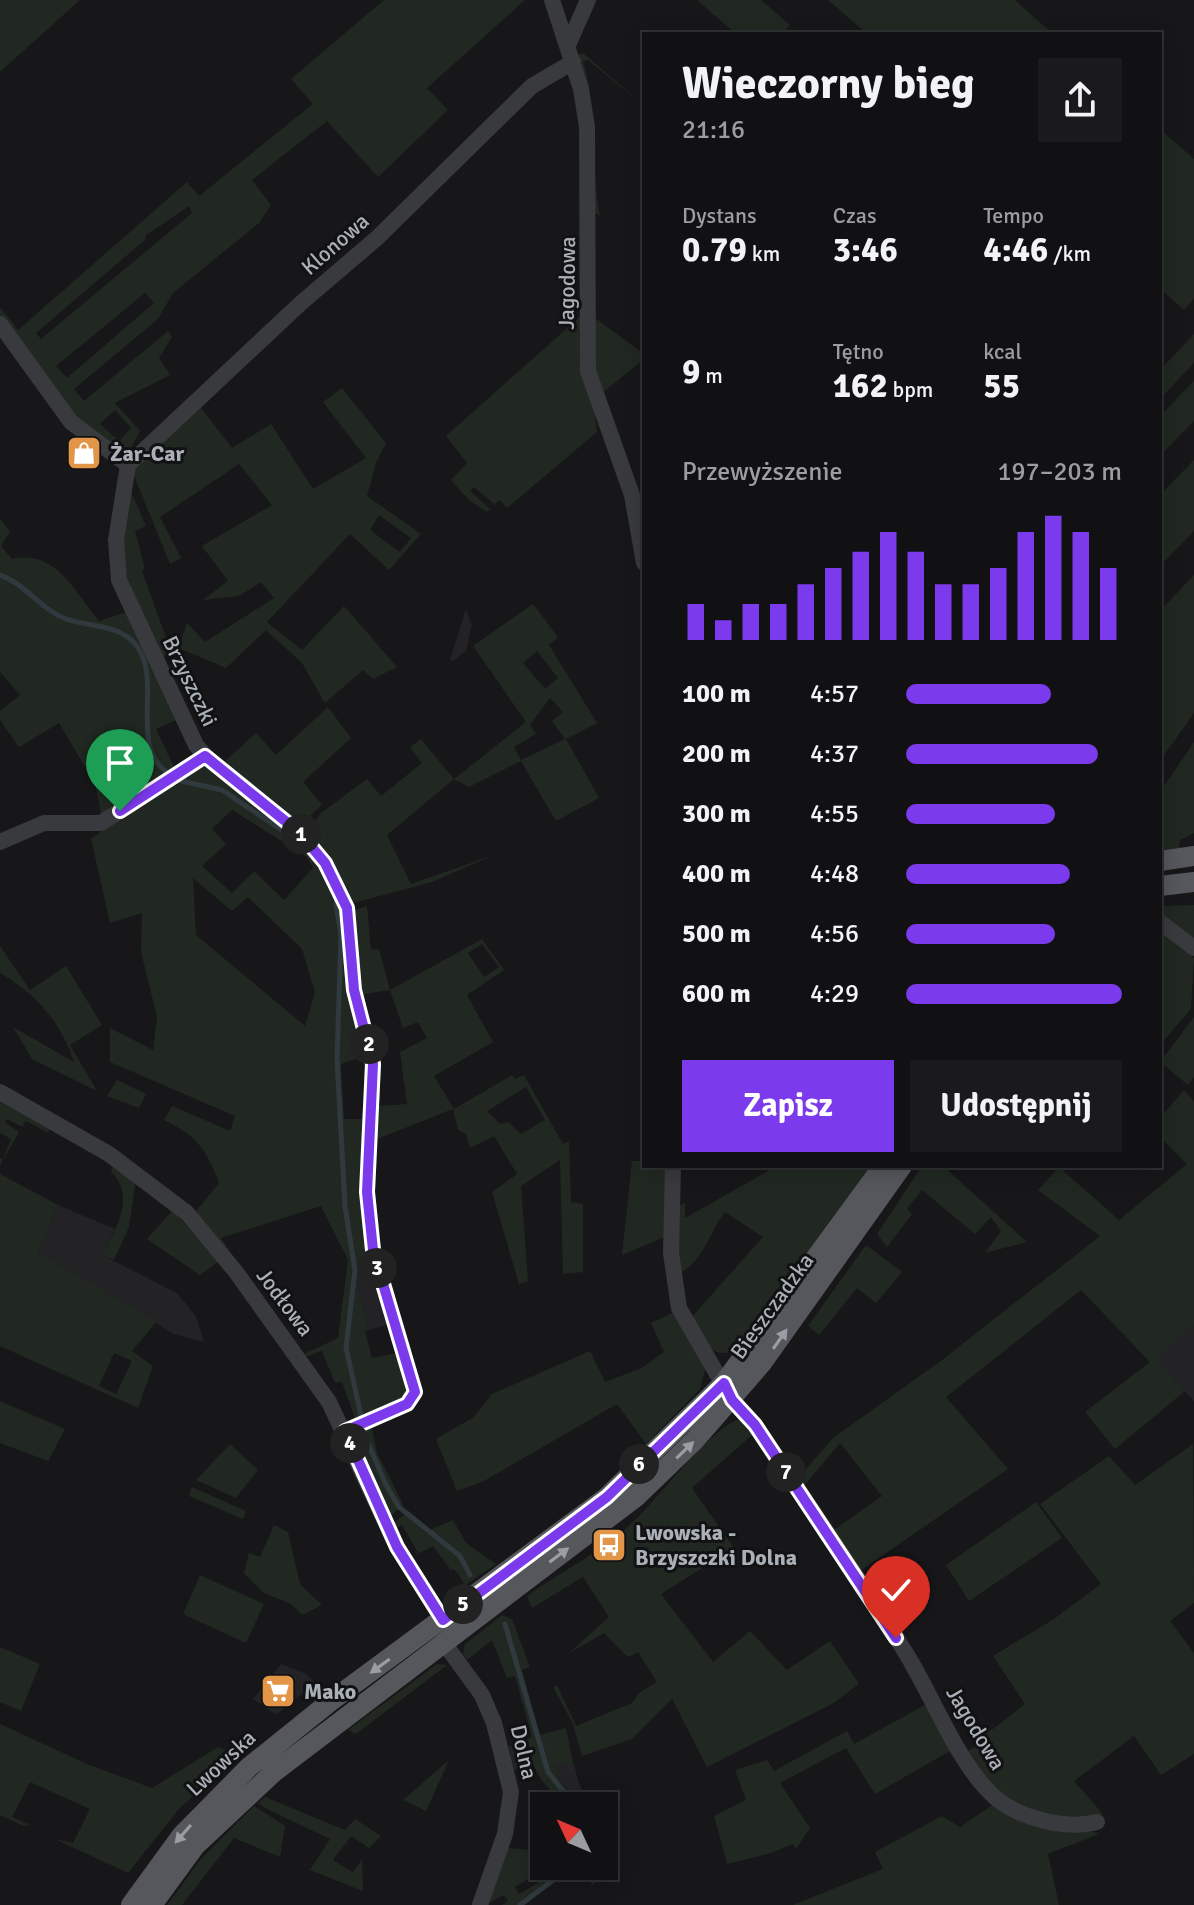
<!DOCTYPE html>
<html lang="pl">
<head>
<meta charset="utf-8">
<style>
  body { margin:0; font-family:Signika,sans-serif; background:#1a1a1c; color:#f1f3f6; height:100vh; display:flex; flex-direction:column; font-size:30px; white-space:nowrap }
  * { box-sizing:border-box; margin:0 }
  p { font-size:26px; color:#9c9da0 }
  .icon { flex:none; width:44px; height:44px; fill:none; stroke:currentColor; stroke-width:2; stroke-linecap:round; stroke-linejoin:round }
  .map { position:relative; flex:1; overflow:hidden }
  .drawer { position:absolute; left:642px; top:32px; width:520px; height:1136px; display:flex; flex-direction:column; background:#111113; border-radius:0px; box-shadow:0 4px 20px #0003,0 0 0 2px #303133 }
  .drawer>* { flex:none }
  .needle { width:52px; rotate:314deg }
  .buttons { position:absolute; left:530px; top:1792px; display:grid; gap:16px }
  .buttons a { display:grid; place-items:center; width:88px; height:88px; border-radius:0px; background:#111113; box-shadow:0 4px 20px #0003,0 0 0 2px #303133; font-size:40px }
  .pin { position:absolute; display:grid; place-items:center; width:68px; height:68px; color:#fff; margin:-82px -34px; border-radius:50% 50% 50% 0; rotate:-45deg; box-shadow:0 0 8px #0007 }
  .pin .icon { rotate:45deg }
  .km { position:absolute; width:40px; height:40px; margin:-20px; border-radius:50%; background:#222; color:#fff; font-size:22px; line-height:40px; text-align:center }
  .round { display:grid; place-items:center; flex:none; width:84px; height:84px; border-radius:0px; background:#1a1a1c }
  .summary { display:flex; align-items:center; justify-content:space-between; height:136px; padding:0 40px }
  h1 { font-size:44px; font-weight:800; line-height:60px }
  .figures { display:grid; grid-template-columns:repeat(3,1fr); gap:12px; height:136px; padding:8px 40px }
  .figures div { display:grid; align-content:center }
  .figures b { font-size:34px; font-weight:800 }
  .figures small { font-size:22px; font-weight:400 }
  .figures p { font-size:22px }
  .chart { height:224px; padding:16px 40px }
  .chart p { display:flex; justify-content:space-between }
  .chart svg { width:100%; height:144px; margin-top:8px; stroke:#7c3aed; stroke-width:6 }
  .action { display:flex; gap:16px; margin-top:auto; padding:16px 40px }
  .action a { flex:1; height:92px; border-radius:0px; background:#7c3aed; color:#fff; font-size:32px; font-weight:800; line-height:92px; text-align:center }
  .action a+a { background:#1a1a1c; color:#f1f3f6 }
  ul { padding:0 40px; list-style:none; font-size:26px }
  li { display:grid; grid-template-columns:128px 96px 1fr; align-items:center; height:60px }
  li i { height:20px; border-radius:10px; background:#7c3aed }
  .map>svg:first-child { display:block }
  .built { fill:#232326 }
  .green { fill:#212821; fill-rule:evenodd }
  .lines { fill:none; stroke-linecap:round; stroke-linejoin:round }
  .stream { stroke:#303a3e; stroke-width:5 }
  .minor { stroke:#383a3d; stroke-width:16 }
  .major { stroke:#55575c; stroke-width:20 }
  .oneway { fill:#999ea5 }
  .route-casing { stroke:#fff; stroke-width:16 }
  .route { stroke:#7c3aed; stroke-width:10 }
  .labels { text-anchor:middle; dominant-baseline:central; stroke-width:6; stroke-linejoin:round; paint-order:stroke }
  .street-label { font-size:22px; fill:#aab0b7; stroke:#121214 }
  .poi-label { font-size:22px; font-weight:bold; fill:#aab0b7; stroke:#121214; text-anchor:start }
</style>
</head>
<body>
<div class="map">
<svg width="1194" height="1905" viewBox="0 0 1194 1905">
  <rect width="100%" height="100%" fill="#171719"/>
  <path class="built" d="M 466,609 L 472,625 L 466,651 L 453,661 L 450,660 Z
    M 58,1205 L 115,1229 L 102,1255 L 177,1293 L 196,1316 L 204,1342 L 174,1334 L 38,1252 Z
    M 369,1258 L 389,1324 L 369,1330 L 356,1280 L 357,1267 Z
    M 1194,1325 L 1194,1401 L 1155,1359 Z
    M 281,1664 L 306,1674 L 315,1683 L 276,1715 L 253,1699 Z
    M 526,1740 L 532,1764 L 512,1771 L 509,1746 Z
    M 573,1762 L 578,1780 L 588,1806 L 560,1782 L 555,1767 Z"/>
  <path class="green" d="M 0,0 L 80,0 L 0,72 Z
    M 384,0 L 525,0 L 427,88 L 448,110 L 378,177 L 327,121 L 252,180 L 271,205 L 259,223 L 173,293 L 158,319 L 74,389 L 84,401 L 168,331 L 172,337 L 159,358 L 170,375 L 115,403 L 140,431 L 127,455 L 76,422 L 0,317 L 0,307 L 18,330 L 187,182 L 199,196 L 313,104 L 291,79 ZM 189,206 L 192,213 L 41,339 L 36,333 L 146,239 L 145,236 ZM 145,293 L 154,303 L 67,378 L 56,366 ZM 115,410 L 131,428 L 119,441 L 100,424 Z
    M 697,0 L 761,0 L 790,25 L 783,34 L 736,34 Z
    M 828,0 L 1015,0 L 1053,34 L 867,34 Z
    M 583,53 L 644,106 L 588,60 L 583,61 C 598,112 590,164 600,216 L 591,211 L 578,55 Z
    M 1160,129 L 1194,159 L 1194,299 L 1184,310 L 1160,289 Z
    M 582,315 L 597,432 L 507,508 L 500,500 L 494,504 L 474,487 L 470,491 L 490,509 L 487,512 L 469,500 L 451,480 L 467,463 L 446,436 Z
    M 595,318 L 644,354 L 644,359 L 601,394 L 596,388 Z
    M 1194,334 L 1194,363 L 1160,399 L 1160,370 Z
    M 261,350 L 201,408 L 232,448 L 271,424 L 313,489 L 366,458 L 323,402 L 342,388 L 386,443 L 376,463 L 367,496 L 421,534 L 389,570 L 350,534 L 267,622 L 302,650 L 344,606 L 397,667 L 373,679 L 363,670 L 325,703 L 302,663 L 266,630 L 226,668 L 178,648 L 187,623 L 205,642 L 274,598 L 261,582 L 239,596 L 203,600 L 228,581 L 202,546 L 272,505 L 239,464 L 160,517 L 181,558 L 170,564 L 132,471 ZM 379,515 L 411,538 L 400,552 L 370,530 Z
    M 1194,381 L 1194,421 L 1160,456 L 1160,416 Z
    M 1194,460 L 1194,531 L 1160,566 L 1160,495 Z
    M 127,482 L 146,526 L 135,531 L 145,569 L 142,571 L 169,646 L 162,664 L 123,569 L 121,541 Z
    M 0,519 L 10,531 L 1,546 L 12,559 C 56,549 74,591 99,621 L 126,612 L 176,720 L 156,729 L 174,767 L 102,818 L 95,784 L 59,723 L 19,747 L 0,720 L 0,711 L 20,695 L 0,672 Z
    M 1194,575 L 1194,713 L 1160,761 L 1160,611 Z
    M 533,604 L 558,637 L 549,645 L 597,723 L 566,739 L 599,798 L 556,821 L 521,761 L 469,787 L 454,779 L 387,835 L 411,884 L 494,855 L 432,882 L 353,903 L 307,831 L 321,813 L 367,779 L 381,796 L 422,763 L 410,747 L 421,739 L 454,779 L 526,722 L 473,646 ZM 537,651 L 558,678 L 545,689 L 523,663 ZM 550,698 L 563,712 L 552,721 L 565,739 L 521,760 L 514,747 L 536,734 L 530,725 Z
    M 328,707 L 351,738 L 303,782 L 322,805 L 299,826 L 223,763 L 256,733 L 276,755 Z
    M 1194,742 L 1194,833 L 1180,840 L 1179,848 L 1160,851 L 1160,792 Z
    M 208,765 L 302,839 L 340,905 L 364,1056 L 341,1064 L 344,1119 L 368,1119 L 369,1258 L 357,1267 L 356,1280 L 369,1330 L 365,1331 L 372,1358 L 397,1353 L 410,1393 L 356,1421 L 342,1382 L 335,1383 L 322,1351 L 305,1357 L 304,1354 L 338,1338 L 348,1260 L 321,1206 L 221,1238 L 240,1267 L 193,1215 L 219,1183 C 207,1150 197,1136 164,1120 L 172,1106 L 230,1131 L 235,1116 L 110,1062 L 110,1028 L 153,1050 L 157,1017 L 141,952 L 142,913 L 110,923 L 91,839 L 180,774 ZM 232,810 L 307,857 L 313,868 L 284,900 L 254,871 L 232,893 L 202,866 L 226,844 L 212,829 ZM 193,878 L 232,911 L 248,897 L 302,949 L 315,992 L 305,1026 L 196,935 Z
    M 1194,905 L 1194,941 L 1160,913 L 1160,906 Z
    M 367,906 L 371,950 L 379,949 L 390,990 L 482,939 L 504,970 L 467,995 L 493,1042 L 434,1076 L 454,1109 L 512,1075 L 515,1079 L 524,1075 L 563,1144 L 569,1141 L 571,1202 L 583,1204 L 583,1272 L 563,1274 L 560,1160 L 521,1186 L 528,1281 L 519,1284 L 492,1192 L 517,1174 L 494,1136 L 470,1148 L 466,1134 L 458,1130 L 453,1109 L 372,1141 L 379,1106 L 407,1104 L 400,1052 L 427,1038 L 418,1022 L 403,1028 L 390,990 L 359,995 L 354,910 ZM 482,944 L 499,967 L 484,977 L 468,953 ZM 526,1087 L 545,1120 L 521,1134 L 508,1122 L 500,1124 L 487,1111 Z
    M 1160,929 L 1194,958 L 1191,1009 L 1160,1045 Z
    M 0,946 L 30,990 L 66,966 L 102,1025 L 70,1045 L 97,1091 L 32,1059 L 13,1027 L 74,1062 C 61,1022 36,994 0,973 Z
    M 1194,1017 L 1194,1077 L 1188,1085 L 1160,1062 Z
    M 117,1080 L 146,1094 L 139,1108 L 107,1096 Z
    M 1184,1090 L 1194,1101 L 1194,1325 L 1156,1359 L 1185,1391 L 1115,1449 L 1085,1412 L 1150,1362 L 1081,1290 L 946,1397 L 1008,1469 L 860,1571 L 834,1530 L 882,1496 L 840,1443 L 804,1486 L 765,1428 L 800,1476 L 833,1438 L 942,1360 L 1100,1236 L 1038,1190 L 1059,1167 L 1119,1220 L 1187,1164 L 1160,1137 L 1160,1118 Z
    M 0,1099 L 51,1127 L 48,1133 L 26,1121 L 22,1127 L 7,1119 L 5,1122 L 19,1132 L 0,1165 L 0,1158 L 3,1159 L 11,1139 L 0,1133 Z
    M 632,1161 L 644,1161 L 644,1166 L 668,1166 L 667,1236 L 622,1255 Z
    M 114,1164 L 136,1179 L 129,1227 L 114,1260 L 102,1255 C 115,1230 137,1196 111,1172 Z
    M 765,1166 L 871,1166 L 752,1335 C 720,1369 709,1350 689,1320 L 763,1237 L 725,1212 C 709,1232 704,1262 678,1274 L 679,1206 L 685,1203 L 685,1218 L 768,1171 Z
    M 922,1166 L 943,1166 L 1027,1242 L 985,1253 L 1001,1231 L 991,1217 L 975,1234 L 922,1190 L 907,1209 L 912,1214 L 887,1247 L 877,1234 Z
    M 0,1174 L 58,1205 L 38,1252 L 156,1322 L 132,1351 L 153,1366 L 138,1408 L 0,1346 ZM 114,1353 L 132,1361 L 116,1394 L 99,1386 Z
    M 173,1210 L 218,1262 L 200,1275 L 147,1239 Z
    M 866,1245 L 902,1272 L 876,1303 L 857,1288 L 819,1335 L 808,1326 Z
    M 675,1312 L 706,1366 L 700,1389 L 646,1444 L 617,1404 L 484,1481 L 457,1491 L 436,1439 L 474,1417 L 492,1394 L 590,1351 L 605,1382 L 642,1368 L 664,1352 L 651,1323 Z
    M 0,1401 L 65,1429 L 48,1461 L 0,1443 Z
    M 736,1420 L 743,1421 L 753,1434 L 692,1488 L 734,1548 L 661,1594 L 713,1662 L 750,1631 L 787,1670 L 830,1641 L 859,1684 L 832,1704 L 707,1767 L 672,1699 L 632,1739 L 582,1756 L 573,1724 L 553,1687 L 557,1685 L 576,1726 L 632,1703 L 640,1692 L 657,1682 L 638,1652 L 628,1657 L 604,1633 L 568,1654 L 609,1617 L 583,1577 L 532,1608 L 527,1596 C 561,1571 599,1554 630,1525 C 659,1498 703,1437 736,1420 Z
    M 372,1428 L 377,1453 L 403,1504 L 389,1518 L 357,1442 L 360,1433 Z
    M 230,1444 L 258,1470 L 236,1498 L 196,1480 Z
    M 1193,1444 L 1194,1603 L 1170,1621 L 1194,1653 L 1194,1754 L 1161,1775 L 1134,1736 L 1074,1781 L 1103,1814 C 1067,1826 1013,1813 987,1783 C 979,1774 973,1761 967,1751 L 982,1743 L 977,1735 L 993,1729 L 1025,1704 L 993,1656 L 1054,1619 L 1101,1584 L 1040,1504 L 1109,1456 L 1135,1485 Z
    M 192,1487 L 246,1511 L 243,1519 L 189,1496 Z
    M 1036,1502 L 1062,1538 L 969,1601 L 946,1565 Z
    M 408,1511 L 430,1530 L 453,1520 L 466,1543 L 496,1564 L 454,1593 L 464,1583 L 454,1569 L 451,1570 L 433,1546 L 412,1557 L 418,1553 L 402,1525 L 395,1529 L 394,1523 Z
    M 274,1525 L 288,1532 L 300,1584 L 322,1605 L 302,1615 L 291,1604 L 264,1593 L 244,1573 L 249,1553 L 260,1557 Z
    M 200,1575 L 264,1604 L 246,1643 L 183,1614 Z
    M 502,1615 L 512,1619 L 530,1667 L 522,1670 L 540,1735 L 566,1728 L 573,1762 L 555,1767 L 560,1782 L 586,1806 L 564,1806 C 540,1778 536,1778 526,1740 L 532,1737 L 515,1676 L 507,1678 L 492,1640 L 467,1660 L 463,1654 L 465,1644 Z
    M 0,1647 L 40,1664 L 21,1711 L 0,1702 Z
    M 437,1664 L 447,1665 L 356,1734 L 348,1730 Z
    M 909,1664 L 955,1748 L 875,1794 L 846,1748 L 780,1783 L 810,1828 L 796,1849 L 793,1844 L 771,1853 L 727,1864 L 714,1816 L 746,1800 L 735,1770 L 767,1760 L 774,1771 L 847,1731 L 854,1744 L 925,1705 L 904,1667 Z
    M 0,1724 L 87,1764 L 152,1788 L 218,1747 L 227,1751 L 235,1761 L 221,1772 L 209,1769 L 201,1772 L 209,1782 L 178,1810 L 128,1873 L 55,1839 L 73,1843 L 90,1809 L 30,1782 L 12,1817 L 30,1825 L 24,1826 L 0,1815 Z
    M 449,1760 L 426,1811 L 403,1800 Z
    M 265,1797 L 345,1830 L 355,1819 L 381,1836 L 369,1848 L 351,1836 L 333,1860 L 353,1872 L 362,1859 L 363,1891 L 310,1870 L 330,1839 L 265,1808 L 258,1803 Z
    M 997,1802 L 1099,1834 L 1048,1854 L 1059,1905 L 793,1905 L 883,1869 L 875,1852 L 942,1816 L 960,1827 Z
    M 254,1806 L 285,1826 L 280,1857 L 234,1838 L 182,1905 L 167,1905 L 201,1859 Z
    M 604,1836 L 610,1861 L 593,1885 L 574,1868 L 524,1905 L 502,1905 L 508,1901 L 504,1895 L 489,1903 L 488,1899 L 507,1848 L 544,1851 L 544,1866 L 549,1866 L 515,1887 L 519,1894 L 555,1873 L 551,1866 L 604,1866 Z"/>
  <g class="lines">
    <path class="stream" d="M 0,575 C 26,584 41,610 66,619 C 92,628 126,623 141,653 C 159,689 130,748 169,774
      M 177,780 L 222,790 L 298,841
      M 336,903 L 341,935 L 337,1059 L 345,1206 L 355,1270 L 346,1348 L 366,1438 L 386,1485 L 399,1507 L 460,1556 L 470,1575
      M 505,1624 L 548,1772 L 575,1806
      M 520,1905 L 572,1866"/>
    <path class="minor" d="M 552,0 L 581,89 L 587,127 L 588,371 L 632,495 L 644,563
      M 568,45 L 588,0
      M 0,324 L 71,422 L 128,465 L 116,540 L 119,580 L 196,745 L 209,760 L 300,833 L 325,863 L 347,908 L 354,990 L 373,1064 L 367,1192 L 373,1250 L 415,1392 L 407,1404 L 345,1431
      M 128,465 L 301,303 L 377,238 L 532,86 L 573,62
      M 0,842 L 44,823 L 101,823 L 205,756
      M 1160,922 L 1194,948
      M 0,1092 L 109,1154 L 187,1213 L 236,1272 L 329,1402 L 397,1547 L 443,1620 L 444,1643 L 482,1695 L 494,1723 L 511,1792 L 505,1834 L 480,1905
      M 673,1166 L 671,1253 L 679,1308 L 732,1400 L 755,1425 C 806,1502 859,1577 907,1655 C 934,1698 959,1768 998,1800 C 1023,1819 1067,1830 1097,1822"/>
    <path class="major" d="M 1160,861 L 1194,856
      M 1160,886 L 1194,882
      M 131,1905 L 182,1835 L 249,1767 L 331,1701 L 607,1497 L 724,1383 L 883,1166
      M 152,1905 L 195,1846 L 274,1772 L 636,1497 L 695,1440 L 762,1363 L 902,1166"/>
  </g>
  <defs><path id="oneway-solid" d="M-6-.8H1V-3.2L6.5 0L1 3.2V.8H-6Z" transform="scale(2)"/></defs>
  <g class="oneway">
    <use href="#oneway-solid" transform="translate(780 1339) rotate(-55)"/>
    <use href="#oneway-solid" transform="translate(685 1450) rotate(-44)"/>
    <use href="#oneway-solid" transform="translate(559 1555) rotate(-37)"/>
    <use href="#oneway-solid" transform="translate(380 1666) rotate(144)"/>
    <use href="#oneway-solid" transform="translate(183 1834) rotate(131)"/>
  </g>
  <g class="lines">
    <g class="route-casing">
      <path id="route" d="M 120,811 L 205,756 L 300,833 L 325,863 L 347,908 L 354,990 L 373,1064 L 367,1192 L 373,1250 L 415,1392 L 407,1404 L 345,1431 L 397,1547 L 443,1620 L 607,1497 L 724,1383 L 732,1400 L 755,1425 L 896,1638"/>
    </g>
    <use href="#route" class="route"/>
  </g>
  <defs>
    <g id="shop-square" transform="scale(1.8)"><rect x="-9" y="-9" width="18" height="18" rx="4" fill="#e29546" stroke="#121214"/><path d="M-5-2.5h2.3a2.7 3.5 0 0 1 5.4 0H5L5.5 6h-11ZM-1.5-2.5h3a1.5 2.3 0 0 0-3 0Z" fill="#fff"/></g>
    <g id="bus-square" transform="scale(1.8)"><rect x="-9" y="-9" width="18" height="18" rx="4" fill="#e29546" stroke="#121214"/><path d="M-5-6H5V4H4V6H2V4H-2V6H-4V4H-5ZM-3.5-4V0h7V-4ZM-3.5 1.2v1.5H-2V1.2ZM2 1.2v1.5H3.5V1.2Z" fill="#fff"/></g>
    <g id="supermarket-square" transform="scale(1.8)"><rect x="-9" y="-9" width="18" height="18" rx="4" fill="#e29546" stroke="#121214"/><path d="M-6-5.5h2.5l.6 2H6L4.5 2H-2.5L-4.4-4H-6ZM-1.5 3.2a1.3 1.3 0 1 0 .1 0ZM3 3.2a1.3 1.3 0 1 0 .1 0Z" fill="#fff"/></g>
  </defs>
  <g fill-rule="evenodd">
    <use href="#shop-square" x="84" y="453"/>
    <use href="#bus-square" x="609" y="1545"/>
    <use href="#supermarket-square" x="278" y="1691"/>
  </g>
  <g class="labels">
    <g class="street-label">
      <text transform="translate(335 244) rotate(-41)">Klonowa</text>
      <text transform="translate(567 283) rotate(-89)">Jagodowa</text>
      <text transform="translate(190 681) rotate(64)">Brzyszczki</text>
      <text transform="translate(285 1302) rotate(53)">Jodłowa</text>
      <text transform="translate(772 1306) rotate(-54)">Bieszczadzka</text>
      <text transform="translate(976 1728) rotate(59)">Jagodowa</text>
      <text transform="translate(524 1752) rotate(77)">Dolna</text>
      <text transform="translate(221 1763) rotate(-43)">Lwowska</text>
    </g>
    <g class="poi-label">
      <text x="110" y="453">Żar-Car</text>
      <text x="635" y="1532">Lwowska -<tspan x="635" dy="25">Brzyszczki Dolna</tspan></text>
      <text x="304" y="1691">Mako</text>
    </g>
  </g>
</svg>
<div class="buttons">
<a><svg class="needle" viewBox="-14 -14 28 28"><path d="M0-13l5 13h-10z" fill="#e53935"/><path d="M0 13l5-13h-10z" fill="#9c9da0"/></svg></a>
</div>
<div class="pin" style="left:120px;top:811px;background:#1e9e55"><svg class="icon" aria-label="arrive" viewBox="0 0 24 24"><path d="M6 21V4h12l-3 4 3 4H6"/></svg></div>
<div class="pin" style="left:896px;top:1638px;background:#d93025"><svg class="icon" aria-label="check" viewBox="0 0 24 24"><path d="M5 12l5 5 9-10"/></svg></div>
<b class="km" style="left:301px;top:834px">1</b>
<b class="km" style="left:369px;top:1044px">2</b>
<b class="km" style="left:377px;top:1268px">3</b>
<b class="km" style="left:350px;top:1443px">4</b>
<b class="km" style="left:463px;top:1604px">5</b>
<b class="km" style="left:639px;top:1464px">6</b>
<b class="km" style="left:786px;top:1472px">7</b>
<section class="drawer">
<div class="summary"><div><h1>Wieczorny bieg</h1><p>21:16</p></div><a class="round"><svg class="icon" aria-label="share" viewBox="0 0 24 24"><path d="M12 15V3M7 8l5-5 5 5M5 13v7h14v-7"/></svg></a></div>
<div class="figures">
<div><p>Dystans</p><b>0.79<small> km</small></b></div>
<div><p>Czas</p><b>3:46</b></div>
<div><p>Tempo</p><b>4:46<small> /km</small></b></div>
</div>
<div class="figures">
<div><b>9<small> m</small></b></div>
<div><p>Tętno</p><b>162<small> bpm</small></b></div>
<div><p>kcal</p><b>55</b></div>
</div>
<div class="chart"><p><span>Przewyższenie</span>197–203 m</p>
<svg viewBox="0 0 160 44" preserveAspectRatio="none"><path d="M5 44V33M15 44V38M25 44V33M35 44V33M45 44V27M55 44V22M65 44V17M75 44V11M85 44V17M95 44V27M105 44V27M115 44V22M125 44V11M135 44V6M145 44V11M155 44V22"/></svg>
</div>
<ul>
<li><b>100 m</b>4:57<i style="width:67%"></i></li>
<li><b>200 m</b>4:37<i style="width:89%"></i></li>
<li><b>300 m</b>4:55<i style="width:69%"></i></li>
<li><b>400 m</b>4:48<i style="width:76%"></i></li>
<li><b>500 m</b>4:56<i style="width:69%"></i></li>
<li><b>600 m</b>4:29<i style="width:100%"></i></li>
</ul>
<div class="action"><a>Zapisz</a><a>Udostępnij</a></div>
</section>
</div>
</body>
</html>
